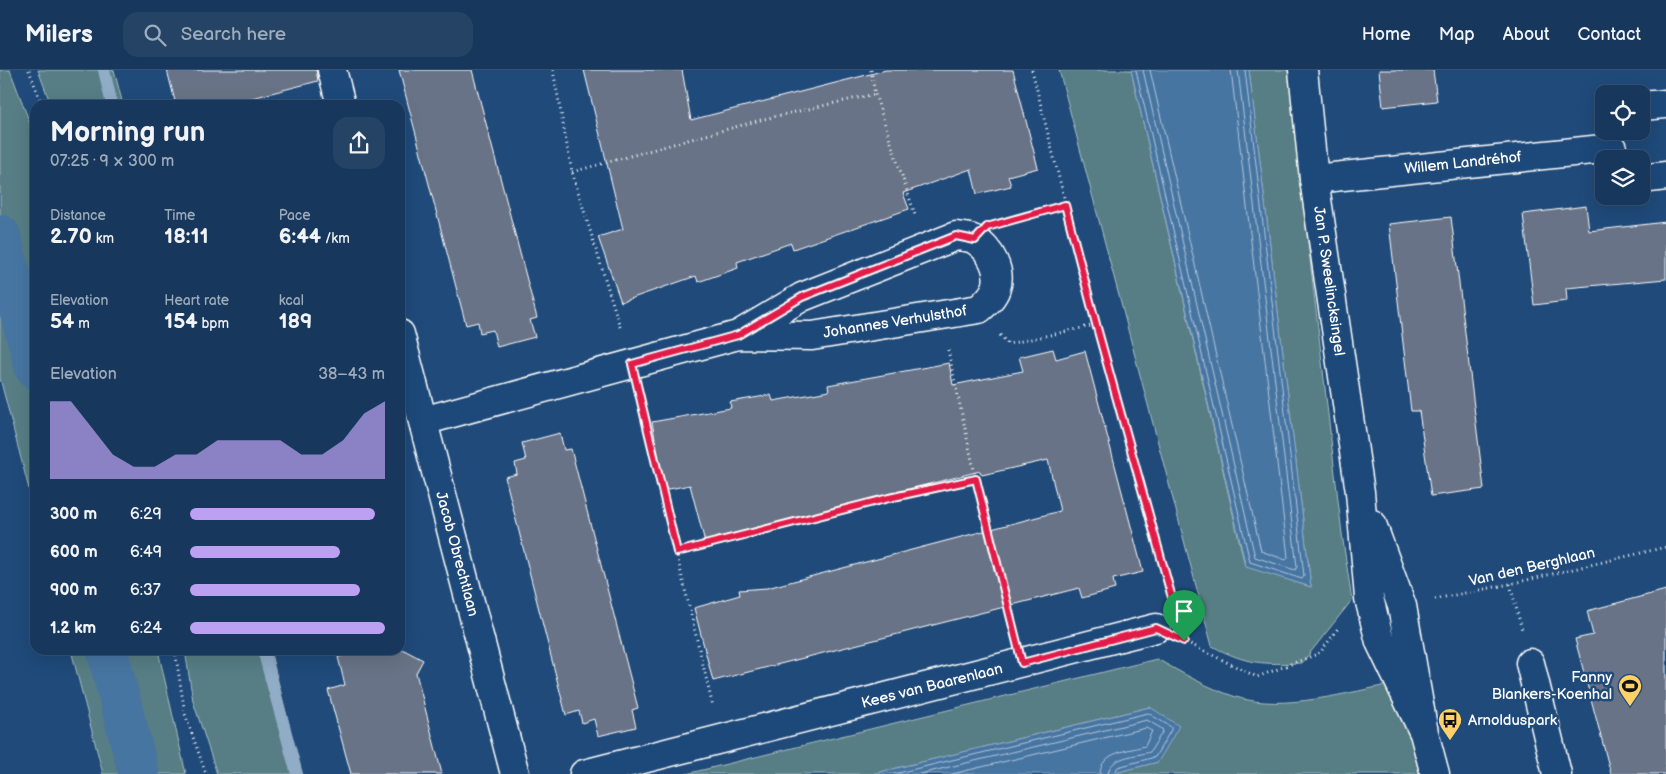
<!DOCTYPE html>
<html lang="en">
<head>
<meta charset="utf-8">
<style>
  body { margin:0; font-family:"Balsamiq Sans",sans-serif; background:#244365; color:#f1f3f6; height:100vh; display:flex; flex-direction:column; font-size:19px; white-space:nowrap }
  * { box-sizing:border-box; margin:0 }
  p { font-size:16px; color:#9eacbb }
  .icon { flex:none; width:28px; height:28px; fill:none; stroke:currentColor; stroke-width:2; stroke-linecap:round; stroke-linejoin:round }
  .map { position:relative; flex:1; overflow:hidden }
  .sheet { position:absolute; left:30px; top:30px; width:375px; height:555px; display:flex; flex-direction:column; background:#17385c; border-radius:15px; box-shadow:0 5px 20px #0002,0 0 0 1px #365272 }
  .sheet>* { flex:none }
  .tools { position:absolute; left:1595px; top:15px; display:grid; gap:10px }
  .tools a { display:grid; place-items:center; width:55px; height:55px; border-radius:10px; background:#17385c; box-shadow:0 5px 20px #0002,0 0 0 1px #365272; font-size:25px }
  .pin { position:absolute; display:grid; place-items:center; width:42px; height:42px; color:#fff; margin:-51px -21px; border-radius:50% 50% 50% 0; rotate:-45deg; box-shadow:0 0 5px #0007 }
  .pin .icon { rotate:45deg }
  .round { display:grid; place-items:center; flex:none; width:52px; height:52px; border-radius:15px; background:#244365 }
  .head { display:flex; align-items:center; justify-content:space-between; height:85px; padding:0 20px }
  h1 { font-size:28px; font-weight:600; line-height:38px }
  .stats { display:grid; grid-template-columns:repeat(3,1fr); gap:8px; height:85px; padding:5px 20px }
  .stats div { display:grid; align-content:center }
  .stats b { font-size:21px; font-weight:600 }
  .stats small { font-size:14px; font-weight:400 }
  .stats p { font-size:14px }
  .chart { height:140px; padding:10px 20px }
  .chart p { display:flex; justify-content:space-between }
  .chart svg { width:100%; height:90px; margin-top:5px; fill:#bca0f2; opacity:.7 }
  ul { padding:0 20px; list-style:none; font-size:16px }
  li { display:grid; grid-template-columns:80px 60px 1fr; align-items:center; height:38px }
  li i { height:12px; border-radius:6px; background:#bca0f2 }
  header { display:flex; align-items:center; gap:30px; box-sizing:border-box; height:70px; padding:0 25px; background:#17385c; border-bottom:1px solid #365272 }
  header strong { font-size:24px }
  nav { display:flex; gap:28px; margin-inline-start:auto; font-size:18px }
  .search { width:350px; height:45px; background:#244365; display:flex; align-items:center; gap:12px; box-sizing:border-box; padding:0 18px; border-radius:15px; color:#9eacbb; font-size:19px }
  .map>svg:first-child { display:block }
  .green { fill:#577e84; stroke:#abbec2 }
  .water { fill:#4674a2; stroke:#90acc7 }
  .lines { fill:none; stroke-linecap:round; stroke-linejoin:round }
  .shore { stroke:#b5c7da; stroke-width:1 }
  .stream { stroke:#90acc7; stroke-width:12 }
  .canal { stroke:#4674a2; stroke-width:41 }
  .building { fill:#687387; stroke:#fff }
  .minor-casing { stroke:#fff; stroke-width:31 }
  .tertiary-casing { stroke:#fff; stroke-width:31 }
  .path { stroke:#fff; stroke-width:3; stroke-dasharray:1 4; stroke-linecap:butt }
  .minor { stroke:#1f4a7a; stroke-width:28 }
  .tertiary { stroke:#1f4a7a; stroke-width:28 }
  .route-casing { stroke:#fff; stroke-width:10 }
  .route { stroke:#e11d48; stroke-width:6 }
  .labels { text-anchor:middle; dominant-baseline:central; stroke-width:5; stroke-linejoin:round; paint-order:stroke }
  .street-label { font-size:15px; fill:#fff; stroke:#1f4a7a }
  .poi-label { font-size:15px; fill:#fff; stroke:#1f4a7a; text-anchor:end }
</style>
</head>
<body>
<header>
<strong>Milers</strong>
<div class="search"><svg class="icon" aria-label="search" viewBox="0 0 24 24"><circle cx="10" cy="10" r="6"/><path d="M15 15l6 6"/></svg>Search here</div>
<nav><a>Home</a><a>Map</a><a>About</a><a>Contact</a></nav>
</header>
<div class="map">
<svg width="1666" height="704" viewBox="0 0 1666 704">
  <rect width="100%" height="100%" fill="#1f4a7a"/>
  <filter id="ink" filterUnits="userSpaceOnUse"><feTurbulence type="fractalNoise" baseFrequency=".02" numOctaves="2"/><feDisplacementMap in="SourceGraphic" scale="10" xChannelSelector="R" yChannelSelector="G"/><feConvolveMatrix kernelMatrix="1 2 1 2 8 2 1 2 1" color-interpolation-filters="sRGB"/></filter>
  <g filter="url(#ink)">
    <path class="green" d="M 0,0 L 10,0 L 35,67 L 35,442 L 0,308 Z
      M 38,0 L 114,0 L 123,35 L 51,35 Z
      M 1059,0 L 1131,0 L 1245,496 L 1311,517 L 1249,0 L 1288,0 L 1342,464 L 1352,530 L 1302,593 C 1263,594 1248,595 1212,576 Z
      M 71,580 L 158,580 L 186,704 L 103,704 Z
      M 185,580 L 270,580 L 302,704 L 217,704 L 193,631 Z
      M 1157,589 C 1182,603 1208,618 1236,627 C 1283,642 1349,622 1397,613 L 1422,704 L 1110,704 L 1158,692 L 1150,637 L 872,704 L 686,704 Z"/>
    <path class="water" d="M 1131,0 L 1249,0 L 1311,517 L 1246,497 Z
      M 1150,637 L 1179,656 L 1158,692 L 1110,704 L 872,704 Z"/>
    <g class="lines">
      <path class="shore" d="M 1136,0 L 1250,492 L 1302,509 L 1304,506 L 1245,0
        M 1143,0 L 1255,487 L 1295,500 L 1297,497 L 1238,0
        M 1150,0 L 1261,481 L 1286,490 L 1288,487 L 1231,0
        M 894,704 L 1148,643 L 1171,657 L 1171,660 L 1155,687 L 1118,697 L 1114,704
        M 920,704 L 1147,650 L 1162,659 L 1163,661 L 1150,682 C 1137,686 1109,686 1108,704
        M 952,704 L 1146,658 L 1152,661 L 1145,676 C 1128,681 1101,681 1100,704"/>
      <path class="stream" d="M 104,0 L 112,35
        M 263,580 L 297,704"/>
      <path class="canal" d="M 0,165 L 35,298
        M 107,580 L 139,704"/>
    </g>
    <path class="building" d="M 167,0 L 316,0 L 318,11 L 225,35 L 176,35 Z
      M 399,0 L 472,0 L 537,248 L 530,250 L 535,267 L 497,277 L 493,260 L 480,263 L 478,252 L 466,255 Z
      M 584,0 L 682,0 L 691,50 L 886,0 L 1013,0 L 1038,98 L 1008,106 L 1011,116 L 977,124 L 971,99 L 903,123 L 909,139 L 793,179 L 791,173 L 737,192 L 738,198 L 698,212 L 696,206 L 621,232 L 598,167 L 623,159 Z
      M 1379,0 L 1433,0 L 1437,31 L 1383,37 Z
      M 1586,136 L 1589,161 L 1666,152 L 1666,209 L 1566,218 L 1567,231 L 1534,235 L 1523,144 Z
      M 1451,147 L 1484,419 L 1431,426 L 1419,341 L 1411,341 L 1389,154 Z
      M 1053,279 L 1056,289 L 1085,281 L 1143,502 L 1113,509 L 1115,519 L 1082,528 L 1079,518 L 713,611 L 694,538 L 740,525 L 739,520 L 767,518 L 1060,441 L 1048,390 L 982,405 L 980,401 L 705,472 L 690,415 L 664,420 L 652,352 L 731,338 L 730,332 L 771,325 L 773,331 L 829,321 L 828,315 L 949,293 L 953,315 L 1023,301 L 1019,287 Z
      M 560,363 L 564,380 L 571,379 L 638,638 L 632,640 L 636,657 L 598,666 L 594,649 L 582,653 L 579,641 L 566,645 L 505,407 L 517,404 L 515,393 L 526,390 L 522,373 Z
      M 1666,520 L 1666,704 L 1611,704 L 1575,569 L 1593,565 L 1587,541 Z
      M 366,580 L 404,580 L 423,590 L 416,603 L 442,704 L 351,704 L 328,620 L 345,615 L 338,587 Z"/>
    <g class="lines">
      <g class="minor-casing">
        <path id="minor" d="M 332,0 L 341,35
          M 1641,36 L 1666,34
          M 1314,109 L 1612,78
          M 1641,109 L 1666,106
          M 400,264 L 515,704
          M 423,351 L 738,265 L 802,227 L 956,166 C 962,167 970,167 975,170 C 990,179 1002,201 996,218 C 993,227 986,233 979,239 L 812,266 L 738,265
          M 1530,593 L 1557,704
          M 584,704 L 1156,558"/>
      </g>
      <g class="tertiary-casing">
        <path id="tertiary" d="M 1303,0 L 1314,109 L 1360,422 L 1369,528 L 1380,572 L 1424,663
          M 1372,454 L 1402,536 L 1424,663 L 1435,704"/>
      </g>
      <path class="path" d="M 29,0 L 42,35
        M 553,0 L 572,102 L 621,260
        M 871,0 L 875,24 L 915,145
        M 1032,0 L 1096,255 L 1172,527
        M 572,102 L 764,49 L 875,24
        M 1008,151 L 1065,135
        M 1000,265 L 1008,274 L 1096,255
        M 948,280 L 976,409 L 1014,558
        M 639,326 L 713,637
        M 677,482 L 889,428 L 976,409
        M 1510,514 L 1522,560
        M 1435,529 L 1510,514 L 1666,477
        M 1186,572 L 1257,607 L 1320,583 L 1339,557
        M 175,580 L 185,644 L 206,704"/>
      <use href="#minor" class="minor"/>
      <use href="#tertiary" class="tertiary"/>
    </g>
  </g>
  <g class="lines" filter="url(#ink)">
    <g class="route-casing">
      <path id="route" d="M 1065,135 L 1096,254 L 1184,571 L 1156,558 L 1022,593 L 976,409 L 889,428 L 677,482 L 632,294 L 738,265 L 802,227 L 956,166 L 975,170 L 987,157 Z"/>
    </g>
    <use href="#route" class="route"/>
  </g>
  <defs>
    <g id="stadium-pin" transform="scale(1.25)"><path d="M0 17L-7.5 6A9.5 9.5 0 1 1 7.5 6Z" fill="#ffd166" stroke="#1f4a7a"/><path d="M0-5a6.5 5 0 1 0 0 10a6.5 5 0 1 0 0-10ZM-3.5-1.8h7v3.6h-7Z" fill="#111"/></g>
    <g id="bus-pin" transform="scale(1.25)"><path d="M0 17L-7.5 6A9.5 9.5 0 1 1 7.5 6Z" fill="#ffd166" stroke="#1f4a7a"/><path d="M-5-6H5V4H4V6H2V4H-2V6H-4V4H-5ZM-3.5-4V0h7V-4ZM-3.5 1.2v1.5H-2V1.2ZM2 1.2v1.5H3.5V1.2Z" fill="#111"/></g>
  </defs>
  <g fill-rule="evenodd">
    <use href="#stadium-pin" x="1630" y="616"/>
    <use href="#bus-pin" x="1450" y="650"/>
  </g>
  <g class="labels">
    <g class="street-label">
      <text transform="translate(1463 93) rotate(-6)">Willem Landréhof</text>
      <text transform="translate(1329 211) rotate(82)">Jan P. Sweelincksingel</text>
      <text transform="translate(895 252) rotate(-9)">Johannes Verhulsthof</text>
      <text transform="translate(457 484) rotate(75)">Jacob Obrechtlaan</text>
      <text transform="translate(1532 497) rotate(-13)">Van den Berghlaan</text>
      <text transform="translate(932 616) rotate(-14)">Kees van Baarenlaan</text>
    </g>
    <g class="poi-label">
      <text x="1612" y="607">Fanny<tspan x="1612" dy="17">Blankers-Koenhal</tspan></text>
      <text x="1468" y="650" text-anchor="start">Arnolduspark</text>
    </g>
  </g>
</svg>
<div class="tools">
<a><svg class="icon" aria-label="locate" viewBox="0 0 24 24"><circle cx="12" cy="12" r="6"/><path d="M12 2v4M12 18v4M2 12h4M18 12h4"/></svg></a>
<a><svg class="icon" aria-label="layers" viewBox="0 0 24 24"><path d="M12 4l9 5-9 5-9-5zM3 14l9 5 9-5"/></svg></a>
</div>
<div class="pin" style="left:1184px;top:571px;background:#1e9e55"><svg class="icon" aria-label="arrive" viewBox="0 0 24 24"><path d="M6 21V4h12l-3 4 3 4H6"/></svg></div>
<section class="sheet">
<div class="head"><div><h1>Morning run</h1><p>07:25 · 9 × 300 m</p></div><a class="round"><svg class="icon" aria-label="share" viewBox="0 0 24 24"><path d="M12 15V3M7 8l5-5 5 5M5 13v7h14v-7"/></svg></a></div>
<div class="stats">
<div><p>Distance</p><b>2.70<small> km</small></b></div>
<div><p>Time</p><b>18:11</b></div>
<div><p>Pace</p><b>6:44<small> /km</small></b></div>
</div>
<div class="stats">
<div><p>Elevation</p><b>54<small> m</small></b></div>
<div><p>Heart rate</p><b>154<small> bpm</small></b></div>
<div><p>kcal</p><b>189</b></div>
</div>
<div class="chart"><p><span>Elevation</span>38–43 m</p>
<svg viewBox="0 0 160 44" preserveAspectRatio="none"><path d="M0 44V6L10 6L20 19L30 32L40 38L50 38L60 32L70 32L80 25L90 25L100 25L110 25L120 32L130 32L140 25L150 12L160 6V44z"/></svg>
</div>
<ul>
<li><b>300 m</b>6:29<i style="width:95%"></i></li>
<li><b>600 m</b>6:49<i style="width:77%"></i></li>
<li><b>900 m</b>6:37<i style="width:87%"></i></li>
<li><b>1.2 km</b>6:24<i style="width:100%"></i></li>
</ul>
</section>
</div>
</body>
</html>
